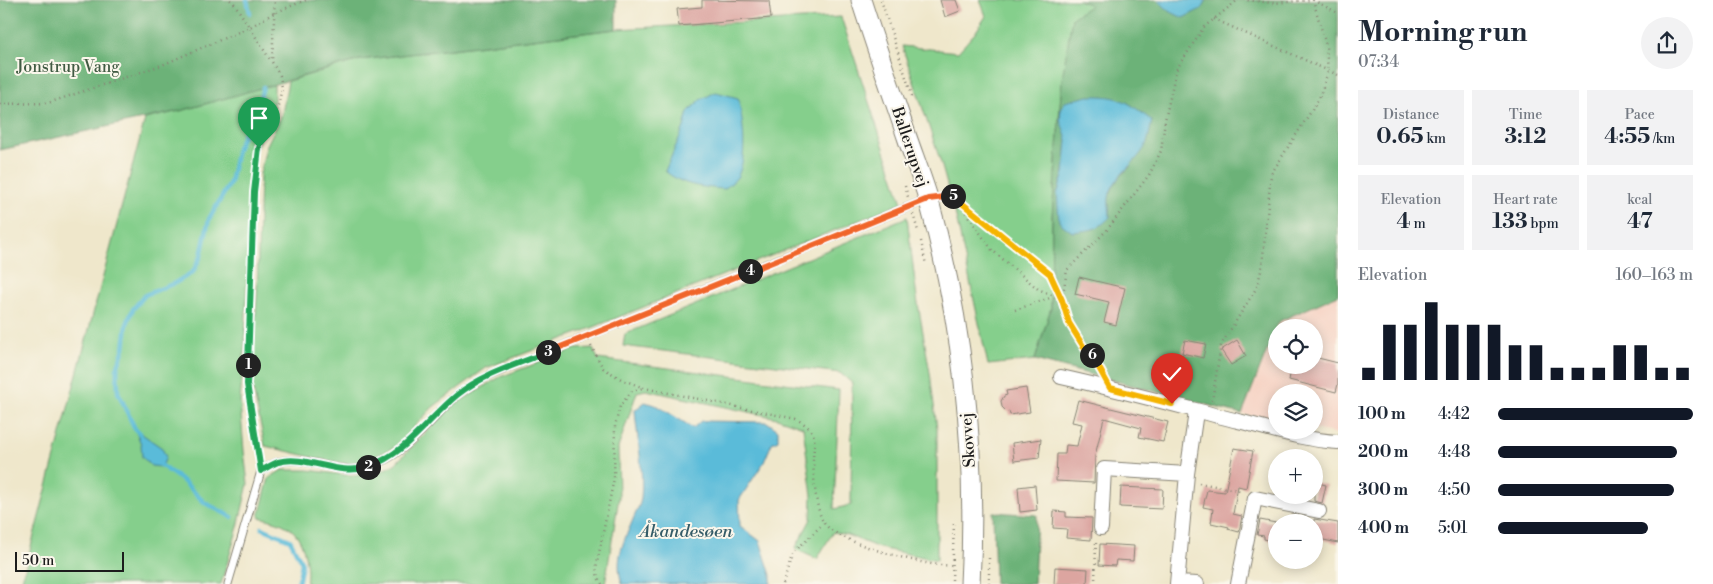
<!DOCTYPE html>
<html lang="en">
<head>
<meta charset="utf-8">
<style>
  body { margin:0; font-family:"Libre Bodoni",serif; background:#f2f2f3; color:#1f2937; height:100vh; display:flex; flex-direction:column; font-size:19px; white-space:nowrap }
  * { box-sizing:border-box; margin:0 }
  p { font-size:16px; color:#747a83 }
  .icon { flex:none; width:28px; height:28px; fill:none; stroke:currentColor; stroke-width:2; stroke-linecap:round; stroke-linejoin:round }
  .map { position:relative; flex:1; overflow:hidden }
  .drawer { display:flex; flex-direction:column; background:#fff; width:375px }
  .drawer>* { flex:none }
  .tools { position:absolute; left:1268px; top:319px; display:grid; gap:10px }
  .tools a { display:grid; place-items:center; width:55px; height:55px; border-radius:50%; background:#fff; box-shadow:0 2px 12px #0003; font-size:25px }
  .scale { position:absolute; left:15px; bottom:12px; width:109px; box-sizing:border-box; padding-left:5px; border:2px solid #1c1c1c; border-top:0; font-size:14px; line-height:18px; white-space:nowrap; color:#1c1c1c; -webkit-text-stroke:4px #fbf7ec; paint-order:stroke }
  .pin { position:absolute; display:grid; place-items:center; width:42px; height:42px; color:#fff; margin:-51px -21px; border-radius:50% 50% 50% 0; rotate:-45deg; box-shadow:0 0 5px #0007 }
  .pin .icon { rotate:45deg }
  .km { position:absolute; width:25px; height:25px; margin:-12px; border-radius:50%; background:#222; color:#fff; font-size:14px; line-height:25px; text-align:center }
  .round { display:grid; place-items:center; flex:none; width:52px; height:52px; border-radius:26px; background:#f2f2f3 }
  .head { display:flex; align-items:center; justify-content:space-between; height:85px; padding:0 20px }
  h1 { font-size:28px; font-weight:800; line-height:38px }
  .metrics { display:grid; grid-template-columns:repeat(3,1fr); gap:8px; height:85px; padding:5px 20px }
  .metrics div { display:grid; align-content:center; border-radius:0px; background:#f2f2f3; text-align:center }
  .metrics b { font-size:21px; font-weight:800 }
  .metrics small { font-size:14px; font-weight:400 }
  .metrics p { font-size:14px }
  .chart { height:140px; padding:10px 20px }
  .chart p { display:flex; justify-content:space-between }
  .chart svg { width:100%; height:90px; margin-top:5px; stroke:#111827; stroke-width:6 }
  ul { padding:0 20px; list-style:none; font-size:16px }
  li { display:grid; grid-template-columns:80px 60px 1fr; align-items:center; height:38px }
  li i { height:12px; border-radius:6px; background:#111827 }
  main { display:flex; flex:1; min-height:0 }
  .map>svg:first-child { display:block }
  .built { fill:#f6d2c3 }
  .green { fill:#85cf8c; stroke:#507654 }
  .forest { fill:#6cb278; stroke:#44674a; fill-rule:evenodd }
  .water { fill:#5abbd9; stroke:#3b6c7a }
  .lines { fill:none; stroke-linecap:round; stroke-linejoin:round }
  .stream { stroke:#5abbd9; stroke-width:4.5 }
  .building { fill:#dca5a0 }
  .lane-casing { stroke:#868274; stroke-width:9 }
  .street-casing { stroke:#868274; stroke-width:16 }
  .secondary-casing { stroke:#868274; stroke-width:21 }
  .path { stroke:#868274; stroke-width:2.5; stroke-dasharray:1 4; stroke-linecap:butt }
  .lane { stroke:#fff; stroke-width:7 }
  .street { stroke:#fff; stroke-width:14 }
  .secondary { stroke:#fff; stroke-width:19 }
  .split-1-casing { stroke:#fff; stroke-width:10 }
  .split-2-casing { stroke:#fff; stroke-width:10 }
  .split-3-casing { stroke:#fff; stroke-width:10 }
  .split-4-casing { stroke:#fff; stroke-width:10 }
  .split-5-casing { stroke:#fff; stroke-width:10 }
  .split-6-casing { stroke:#fff; stroke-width:10 }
  .split-7-casing { stroke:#fff; stroke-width:10 }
  .split-1 { stroke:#22a559; stroke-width:6 }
  .split-2 { stroke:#22a559; stroke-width:6 }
  .split-3 { stroke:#22a559; stroke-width:6 }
  .split-4 { stroke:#f0652b; stroke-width:6 }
  .split-5 { stroke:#f0652b; stroke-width:6 }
  .split-6 { stroke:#f5b400; stroke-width:6 }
  .split-7 { stroke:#f5b400; stroke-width:6 }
  .labels { text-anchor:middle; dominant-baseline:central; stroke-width:4; stroke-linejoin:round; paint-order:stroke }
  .park-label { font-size:16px; fill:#415b43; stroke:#fbf7ec }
  .street-label { font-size:16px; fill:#1c1c1c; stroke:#fbf7ec }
  .water-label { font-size:18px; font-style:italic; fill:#355c68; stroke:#fbf7ec }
</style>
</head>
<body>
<main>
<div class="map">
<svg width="1338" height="584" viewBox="0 0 1338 584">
  <rect width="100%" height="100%" fill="#fbf7ec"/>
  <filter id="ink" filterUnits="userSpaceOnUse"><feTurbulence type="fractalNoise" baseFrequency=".02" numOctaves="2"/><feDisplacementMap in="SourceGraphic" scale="10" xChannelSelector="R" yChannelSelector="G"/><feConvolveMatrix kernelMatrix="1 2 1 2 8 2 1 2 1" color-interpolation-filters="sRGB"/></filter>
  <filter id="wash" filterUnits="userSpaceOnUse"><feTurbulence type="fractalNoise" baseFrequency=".0096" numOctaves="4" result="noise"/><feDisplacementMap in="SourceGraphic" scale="20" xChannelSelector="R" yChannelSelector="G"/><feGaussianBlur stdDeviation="1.12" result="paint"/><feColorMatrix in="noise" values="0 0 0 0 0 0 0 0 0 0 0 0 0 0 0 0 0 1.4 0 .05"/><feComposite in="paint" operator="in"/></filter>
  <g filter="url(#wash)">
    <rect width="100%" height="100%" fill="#efe7cb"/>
    <path class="built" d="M 1338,295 L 1338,434 L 1314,429 L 1314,392 L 1276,392 L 1276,421 L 1242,414 L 1276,331 L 1276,365 L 1314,365 L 1314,328 L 1278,327 L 1280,321 Z"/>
    <path class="green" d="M 980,0 L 1079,0 L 1092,5 L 1062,79 L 1052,217 L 1051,308 L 1035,360 L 988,365 L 956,217 L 941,163 L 902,46 L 958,52 L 975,33 L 986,16 Z
      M 841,17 L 902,203 L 589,329 L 486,368 L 433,407 L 395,447 L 367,460 L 349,464 L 320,459 L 265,446 L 251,379 L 257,298 L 260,174 L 266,147 L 282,114 L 288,81 L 360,60 L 616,29 Z
      M 274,85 L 274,101 L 254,153 L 249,202 L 245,345 L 240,401 L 244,451 L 248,484 L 238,527 L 221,584 L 21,584 L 145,119 L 184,110 L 263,87 Z
      M 907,217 L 917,298 L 930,373 L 937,429 L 937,560 L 879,548 L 847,535 L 833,532 L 817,559 L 795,549 L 811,519 L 812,496 L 803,427 L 777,418 L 646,390 L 637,392 L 618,448 L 619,497 L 605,584 L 306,584 C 309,570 305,543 294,532 C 285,523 271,520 259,517 L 269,478 L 282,470 L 308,470 L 345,475 L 373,475 L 395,464 L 452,406 L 500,377 L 575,349 L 593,348 L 598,359 L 839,390 L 834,509 L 851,505 L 852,383 L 840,373 L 623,346 L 625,334 Z"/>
    <path class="forest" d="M 0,0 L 616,0 L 616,29 L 360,60 L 184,110 L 0,150 Z
      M 1079,0 L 1158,0 L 1169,10 L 1201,9 L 1207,0 L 1338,0 L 1338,295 L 1280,321 L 1276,328 L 1242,414 L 1035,360 L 1051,308 L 1052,217 L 1062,79 L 1072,18 L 1091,5 ZM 1126,102 L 1152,121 L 1129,168 L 1119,177 L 1113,187 L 1108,198 L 1110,217 L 1072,232 L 1066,226 L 1057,194 L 1064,173 L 1067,140 Z
      M 993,512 L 1037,515 L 1034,584 L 995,584 Z"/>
    <path class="water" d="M 1158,0 L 1207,0 L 1201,9 L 1183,18 L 1169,11 Z
      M 716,92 L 738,98 C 743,120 748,154 738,176 C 735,181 728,186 724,189 C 701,187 683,186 665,171 L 684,127 L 688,112 L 700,100 Z
      M 1088,96 C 1120,95 1128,101 1152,121 C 1150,129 1149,140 1145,147 C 1135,165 1112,177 1109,198 C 1108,203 1110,211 1110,217 C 1097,231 1090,230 1072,232 L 1059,222 L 1057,194 L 1064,173 L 1067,140 L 1060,119 L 1061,108 L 1065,102 Z
      M 645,402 L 658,406 L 693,428 L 701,421 L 767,422 L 778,430 L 778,440 L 772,443 L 764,462 L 739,500 L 740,526 L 760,541 L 771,575 L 771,584 L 622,584 C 614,557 624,542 634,517 C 636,512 640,505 641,499 C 644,470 637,439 635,410 Z
      M 135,429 L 162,448 L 166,457 L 162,467 L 151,466 L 142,457 L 141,444 Z"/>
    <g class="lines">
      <path class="stream" d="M 247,0 L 250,13
        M 139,433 L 135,429 L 118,392 L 117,369 L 124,348 L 127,324 L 133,309 L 145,295 L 175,283 L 193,272 L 201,256 L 209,219 L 230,183 L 237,149 L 246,128 L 255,116 L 263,87
        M 159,464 L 183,481 L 205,503 L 232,517
        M 262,528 L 290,540 L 302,563 L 298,584"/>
    </g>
    <g id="blocks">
      <path class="building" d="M 702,0 L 769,1 L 771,18 L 679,26 L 677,9 L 702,7 Z
        M 940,0 L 956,0 L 960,11 L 945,17 Z
        M 1079,277 L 1125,288 L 1116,325 L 1104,322 L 1109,302 L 1075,294 Z
        M 1185,340 L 1206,344 L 1203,358 L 1182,353 Z
        M 1237,340 L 1246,356 L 1231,365 L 1221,350 Z
        M 1314,357 L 1338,363 L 1338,384 L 1336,392 L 1289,380 L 1292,365 L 1314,365 Z
        M 1026,388 L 1030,412 L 1010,415 L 1009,411 L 1007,412 L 1002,407 L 1001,401 L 1004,396 L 1007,395 L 1006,391 Z
        M 1078,400 L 1168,422 L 1163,442 L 1139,437 L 1141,428 L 1104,418 L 1095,456 L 1094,483 L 1056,481 L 1057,454 L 1065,454 L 1066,445 L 1077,446 L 1082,424 L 1072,422 Z
        M 1041,439 L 1039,458 L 1014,461 L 1012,443 Z
        M 1234,448 L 1253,451 L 1246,488 L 1238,486 L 1233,514 L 1242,516 L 1239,532 L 1228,529 L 1229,527 L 1211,523 L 1213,509 L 1203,507 L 1207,490 L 1225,492 Z
        M 1314,482 L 1326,485 L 1322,503 L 1314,501 Z
        M 1035,485 L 1037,510 L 1020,512 L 1018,487 Z
        M 1121,487 L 1163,489 L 1162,509 L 1120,507 Z
        M 1054,511 L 1066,512 L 1066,517 L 1092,518 L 1091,540 L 1066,538 L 1067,529 L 1053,528 Z
        M 1314,519 L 1338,523 L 1338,543 L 1314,538 Z
        M 1260,520 L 1276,523 L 1276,542 L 1264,539 L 1264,536 L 1257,535 Z
        M 1100,544 L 1134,546 L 1133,561 L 1116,560 L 1115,566 L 1099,565 Z
        M 1055,567 L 1088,569 L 1087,584 L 1054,584 Z"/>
    </g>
  </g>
  <g filter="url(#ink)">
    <use href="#blocks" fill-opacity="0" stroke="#868274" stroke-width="1"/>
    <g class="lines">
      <g class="lane-casing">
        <path id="lane" d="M 228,584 L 261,471 C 266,468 272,464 278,462 C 305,454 335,475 364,468 C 403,459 428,422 456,396 C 465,388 478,382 488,376 L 928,199"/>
      </g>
      <g class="street-casing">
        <path id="street" d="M 1061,377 C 1120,390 1179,406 1238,421 C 1271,429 1304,440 1338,442
          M 1101,528 L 1104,469 L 1187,474
          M 1177,583 L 1197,584
          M 1177,584 L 1187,474 L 1196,412
          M 1238,584 L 1255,498 L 1319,511"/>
      </g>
      <g class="secondary-casing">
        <path id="secondary" d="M 861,0 C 876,47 892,93 908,140 C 915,160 923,181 929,201 C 963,325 977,456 970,584"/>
      </g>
      <path class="path" d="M 230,0 L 234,3 L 271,61
        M 881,0 L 913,99
        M 1313,0 L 1338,13
        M 1214,19 L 1338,75
        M 0,104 L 48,103 L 162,65 L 250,27 L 274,13 L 306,0
        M 905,186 L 908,197
        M 943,197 L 954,196 L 1046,270 L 1050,274 L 1062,299
        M 957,200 L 992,250 L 1038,289 L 1061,299
        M 913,214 L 918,231
        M 921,241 L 926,265
        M 1015,310 L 1053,297
        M 591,346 L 603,368 L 621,379 L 644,388 L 796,419 C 803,423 812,428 814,437 C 815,444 813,453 813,460 C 814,477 815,509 824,523 C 836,541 904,559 926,563 C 935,565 944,565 953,566
        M 1102,372 L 1094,357 L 1085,349 L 1069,323 L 1062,300 L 1067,270 L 1107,230 L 1149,175 L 1161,151 L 1165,120 L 1176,70 L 1204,27 L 1238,0
        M 1212,401 L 1221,345 L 1257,287 L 1262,267 L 1271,174 L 1319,99 L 1328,72 L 1326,45 L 1313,0 L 1273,3 L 1246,0
        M 259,460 L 247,384 L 254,192 L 259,148 L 277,110 L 282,88 L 280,76 L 272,62 L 275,0
        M 1199,483 L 1237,490 L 1243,492
        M 989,558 L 989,584
        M 952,580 L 954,523
        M 602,584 L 598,578 L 596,568 L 614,478 L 615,426 L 620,406 L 632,391 L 643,388
        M 783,584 L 793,553 L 824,523
        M 1095,584 L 1096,541"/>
      <use href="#lane" class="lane"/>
      <use href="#street" class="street"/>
      <use href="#secondary" class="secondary"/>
    </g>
  </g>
  <g class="lines" filter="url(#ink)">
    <g class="split-1-casing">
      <path id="split-1" d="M 248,365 L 254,192 L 259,148"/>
    </g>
    <g class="split-2-casing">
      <path id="split-2" d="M 248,365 L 247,384 L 261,471 C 266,468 273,464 278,462 C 307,454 337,477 368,467"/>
    </g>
    <g class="split-3-casing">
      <path id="split-3" d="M 368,467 C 406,454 427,420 457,395 C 483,374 518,364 548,352"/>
    </g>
    <g class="split-4-casing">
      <path id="split-4" d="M 548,352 L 750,271"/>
    </g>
    <g class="split-5-casing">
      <path id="split-5" d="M 750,271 L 928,199 L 953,196"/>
    </g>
    <g class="split-6-casing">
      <path id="split-6" d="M 953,196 L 1050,274 L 1062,300 L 1069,323 L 1085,349 L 1092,355"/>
    </g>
    <g class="split-7-casing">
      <path id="split-7" d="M 1092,355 L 1110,388 L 1172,404"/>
    </g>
    <use href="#split-1" class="split-1"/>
    <use href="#split-2" class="split-2"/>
    <use href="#split-3" class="split-3"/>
    <use href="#split-4" class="split-4"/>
    <use href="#split-5" class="split-5"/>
    <use href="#split-6" class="split-6"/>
    <use href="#split-7" class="split-7"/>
  </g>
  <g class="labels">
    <g class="park-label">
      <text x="68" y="67">Jonstrup Vang</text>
    </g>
    <g class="street-label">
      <text transform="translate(910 147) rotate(71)">Ballerupvej</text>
      <text transform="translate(968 440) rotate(-94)">Skovvej</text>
    </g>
    <g class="water-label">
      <text x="686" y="531">Åkandesøen</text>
    </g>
  </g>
</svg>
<div class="tools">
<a><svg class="icon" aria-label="locate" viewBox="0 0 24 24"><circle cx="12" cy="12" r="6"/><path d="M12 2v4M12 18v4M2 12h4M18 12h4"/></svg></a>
<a><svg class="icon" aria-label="layers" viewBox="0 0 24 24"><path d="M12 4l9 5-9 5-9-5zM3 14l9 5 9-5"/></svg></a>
<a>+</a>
<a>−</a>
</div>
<div class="scale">50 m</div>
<div class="pin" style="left:259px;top:148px;background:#1e9e55"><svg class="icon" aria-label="arrive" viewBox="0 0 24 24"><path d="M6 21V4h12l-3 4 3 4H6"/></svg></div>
<div class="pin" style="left:1172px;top:404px;background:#d93025"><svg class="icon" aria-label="check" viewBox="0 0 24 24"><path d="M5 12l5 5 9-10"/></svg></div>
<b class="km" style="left:248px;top:365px">1</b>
<b class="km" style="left:368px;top:467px">2</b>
<b class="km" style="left:548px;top:352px">3</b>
<b class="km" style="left:750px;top:271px">4</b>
<b class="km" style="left:953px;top:196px">5</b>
<b class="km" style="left:1092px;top:355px">6</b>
</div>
<section class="drawer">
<div class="head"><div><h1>Morning run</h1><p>07:34</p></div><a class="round"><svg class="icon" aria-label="share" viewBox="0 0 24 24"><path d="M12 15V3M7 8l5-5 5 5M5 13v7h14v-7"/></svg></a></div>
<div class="metrics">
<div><p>Distance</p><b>0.65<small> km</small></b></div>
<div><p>Time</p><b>3:12</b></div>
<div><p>Pace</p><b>4:55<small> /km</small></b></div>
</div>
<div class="metrics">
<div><p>Elevation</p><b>4<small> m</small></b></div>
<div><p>Heart rate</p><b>133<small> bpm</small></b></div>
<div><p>kcal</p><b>47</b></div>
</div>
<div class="chart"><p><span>Elevation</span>160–163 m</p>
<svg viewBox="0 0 160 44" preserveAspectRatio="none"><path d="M5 44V38M15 44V17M25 44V17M35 44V6M45 44V17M55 44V17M65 44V17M75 44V27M85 44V27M95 44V38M105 44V38M115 44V38M125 44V27M135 44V27M145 44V38M155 44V38"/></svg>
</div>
<ul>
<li><b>100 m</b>4:42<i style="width:100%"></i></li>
<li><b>200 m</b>4:48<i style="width:92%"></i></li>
<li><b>300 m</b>4:50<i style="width:90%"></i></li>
<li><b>400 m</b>5:01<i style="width:77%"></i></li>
</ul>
</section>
</main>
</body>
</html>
